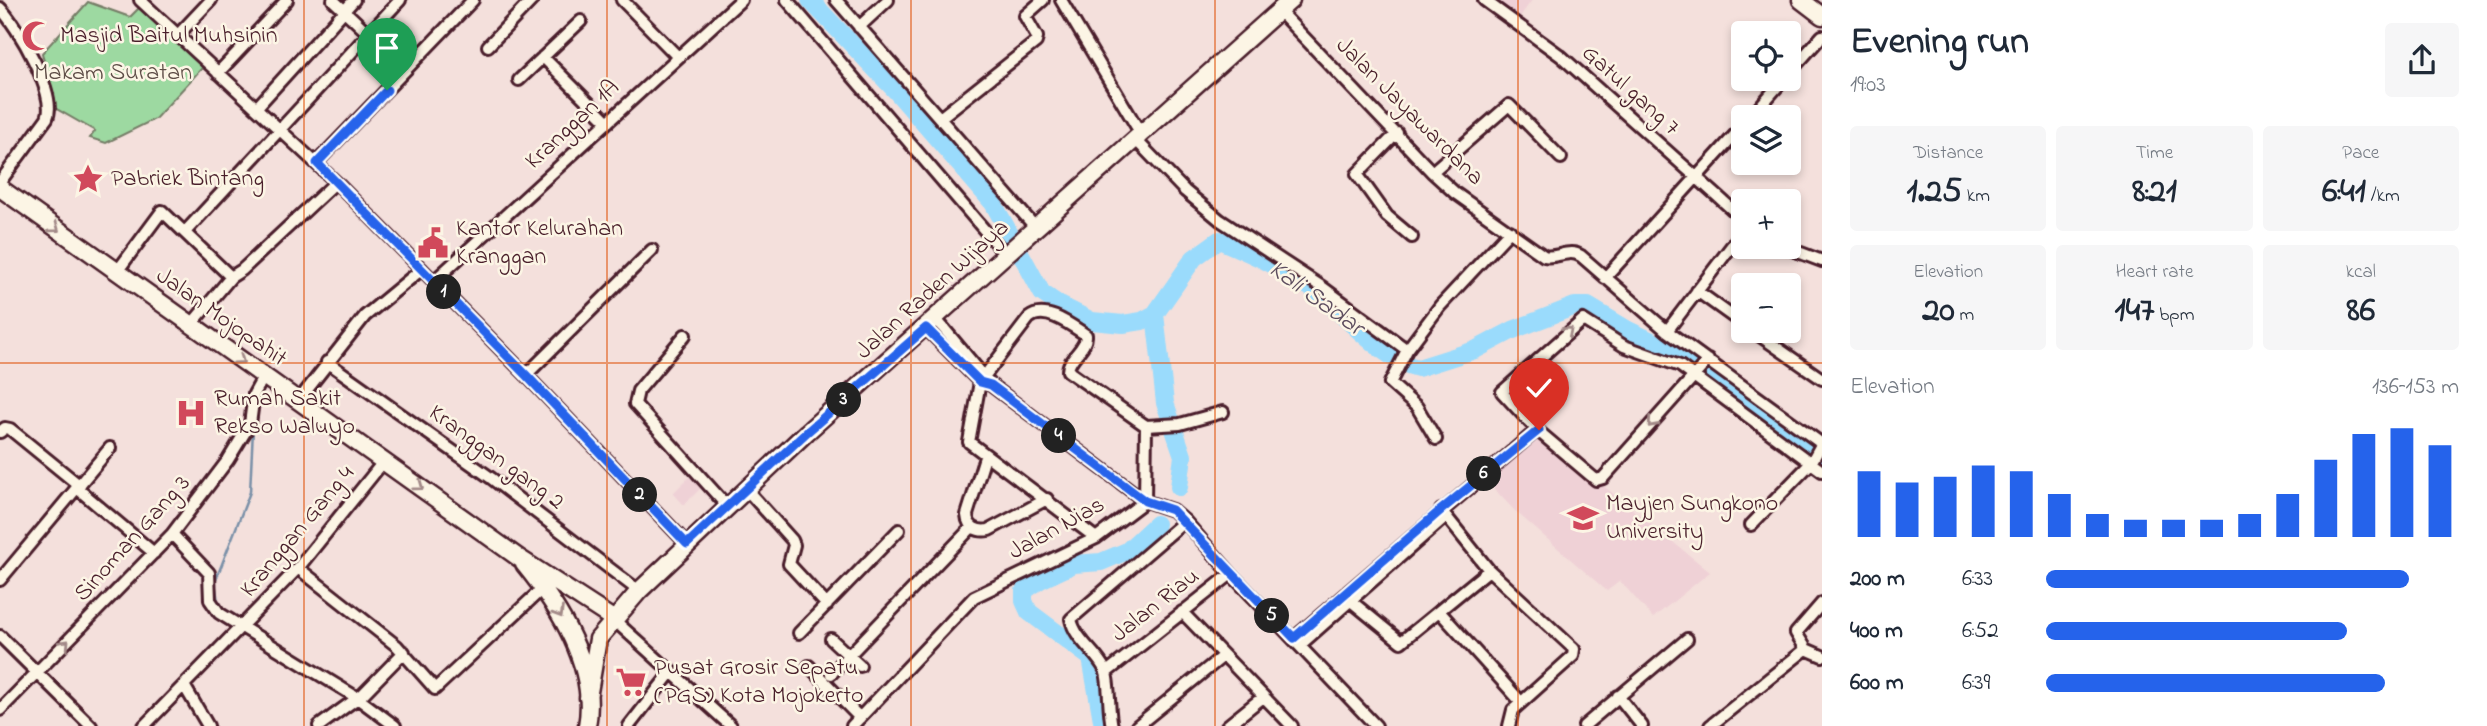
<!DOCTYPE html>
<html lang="en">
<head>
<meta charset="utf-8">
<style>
  body { margin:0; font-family:"Indie Flower",sans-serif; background:#f6f6f7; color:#1f2937; height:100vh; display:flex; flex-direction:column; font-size:26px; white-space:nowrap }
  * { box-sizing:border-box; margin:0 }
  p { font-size:23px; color:#747a83 }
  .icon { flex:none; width:38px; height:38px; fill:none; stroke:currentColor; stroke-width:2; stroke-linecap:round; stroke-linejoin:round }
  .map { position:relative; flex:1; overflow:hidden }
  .details { display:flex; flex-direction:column; background:#fff; width:665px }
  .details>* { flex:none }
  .controls { position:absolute; left:1731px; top:21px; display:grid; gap:14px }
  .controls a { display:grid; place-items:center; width:70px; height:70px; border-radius:7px; background:#fff; box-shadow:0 4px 10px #0003; font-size:35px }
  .pin { position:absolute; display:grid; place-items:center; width:60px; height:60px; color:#fff; margin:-72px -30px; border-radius:50% 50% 50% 0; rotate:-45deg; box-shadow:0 0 7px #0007 }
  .pin .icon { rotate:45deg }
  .km { position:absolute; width:35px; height:35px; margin:-18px; border-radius:50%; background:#222; color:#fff; font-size:19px; line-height:35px; text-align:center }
  .round { display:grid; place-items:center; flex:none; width:74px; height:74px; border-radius:7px; background:#f6f6f7 }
  .summary { display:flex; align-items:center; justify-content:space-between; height:119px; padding:0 28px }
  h1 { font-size:38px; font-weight:800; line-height:52px }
  .figures { display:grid; grid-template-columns:repeat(3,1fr); gap:10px; height:119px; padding:7px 28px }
  .figures div { display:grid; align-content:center; border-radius:7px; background:#f6f6f7; text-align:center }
  .figures b { font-size:35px; font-weight:800 }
  .figures small { font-size:19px; font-weight:400 }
  .figures p { font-size:19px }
  .chart { height:196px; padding:14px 28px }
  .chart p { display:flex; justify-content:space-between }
  .chart svg { width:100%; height:126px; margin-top:7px; stroke:#2563eb; stroke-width:6 }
  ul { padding:0 28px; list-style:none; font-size:23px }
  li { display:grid; grid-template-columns:112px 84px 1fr; align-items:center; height:52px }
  li i { height:18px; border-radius:9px; background:#2563eb }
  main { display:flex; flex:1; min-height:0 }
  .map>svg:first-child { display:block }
  .built { fill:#efd1d6 }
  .green { fill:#9dd9a1; stroke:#747c66; stroke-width:2 }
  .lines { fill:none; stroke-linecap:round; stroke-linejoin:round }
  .stream { stroke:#7a90a8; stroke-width:2.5 }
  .river { stroke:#9adbfc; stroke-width:18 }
  .street-casing { stroke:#4a1f2b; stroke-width:16 }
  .secondary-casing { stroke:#4a1f2b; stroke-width:21 }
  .street { stroke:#fcf5e5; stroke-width:10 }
  .secondary { stroke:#fcf5e5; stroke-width:16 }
  .oneway { stroke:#a38a88 }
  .route-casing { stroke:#fff; stroke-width:14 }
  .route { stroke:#2563eb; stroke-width:9 }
  .grid { fill:none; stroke:#e0560e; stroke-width:2; stroke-opacity:0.55 }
  .labels { text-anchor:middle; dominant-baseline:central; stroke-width:5; stroke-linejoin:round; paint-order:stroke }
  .poi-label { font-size:24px; fill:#4a1f2b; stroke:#fcf5e5; text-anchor:start }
  .park-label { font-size:24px; fill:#5f4e48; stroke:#fcf5e5 }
  .street-label { font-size:24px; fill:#4a1f2b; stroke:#fcf5e5 }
  .water-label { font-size:26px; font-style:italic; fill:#5e4e5f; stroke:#fcf5e5 }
</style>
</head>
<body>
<main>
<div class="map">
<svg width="1822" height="726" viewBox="0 0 1822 726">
  <rect width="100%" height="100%" fill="#f4e0dc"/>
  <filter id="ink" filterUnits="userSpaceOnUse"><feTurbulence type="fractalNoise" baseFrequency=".0143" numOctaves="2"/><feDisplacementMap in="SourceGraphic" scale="14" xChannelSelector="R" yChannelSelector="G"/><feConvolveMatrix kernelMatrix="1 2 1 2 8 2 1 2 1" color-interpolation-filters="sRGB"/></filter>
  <g filter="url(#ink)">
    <path class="built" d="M 1488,0 L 1532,0 L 1517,21 Z
      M 1538,431 L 1600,483 L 1710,572 L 1653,618 L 1620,581 L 1607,591 L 1514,510 L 1483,477 Z
      M 691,475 L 702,487 L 684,505 L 673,493 Z"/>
    <path class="green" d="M 88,2 L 130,17 L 142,5 L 203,67 L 155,119 L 106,143 L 90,138 L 95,131 L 55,108 L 42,53 Z"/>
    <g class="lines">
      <path class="stream" d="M 226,611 L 218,602 L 215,582 L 250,492 L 253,429"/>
      <path class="river" d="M 810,0 L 896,91 L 993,203 L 1042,293 L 1058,304 L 1092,321 L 1123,324 L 1142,321 L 1155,314 L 1194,258 L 1219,240 C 1252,254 1282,267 1311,288 C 1342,311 1381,360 1418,368 L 1475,350 L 1513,330 L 1575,306 L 1588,306 L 1628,330 L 1690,359 L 1822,455
        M 1155,314 L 1165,403 L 1183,456 L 1179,487
        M 1103,726 L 1091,658 L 1029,612 L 1024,601 L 1024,591 L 1040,580 L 1074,564 L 1101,562 L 1127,551 L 1156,524"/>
      <g class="street-casing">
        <path id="street" d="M 140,0 L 336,182 L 526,375 L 687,544
          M 333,0 L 368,33
          M 622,0 L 678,57
          M 787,0 L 1005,254
          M 836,0 L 1036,228
          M 1061,0 L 1141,134
          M 1484,0 L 1561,56 L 1743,219
          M 0,8 C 17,25 58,95 47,118 L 0,182
          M 1278,10 L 1432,172 L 1455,193 L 1544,256 C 1557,259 1569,248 1581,256 L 1667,331 L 1822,444
          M 859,27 L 888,0
          M 178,35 L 211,0
          M 488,46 L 532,0
          M 543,57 L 608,122
          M 218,73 L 287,0
          M 1788,74 L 1822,36
          M 519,80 L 581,21
          M 257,107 L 354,0
          M 1751,117 L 1784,79
          M 940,118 L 1036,42 L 1037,37 L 1025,16 L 1043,0
          M 1397,133 L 1357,174 L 1387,216 L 1412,237
          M 1135,139 L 1185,191 L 1220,220 L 1322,287 L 1407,350 L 1390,383 L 1417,407 L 1436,439
          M 316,163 L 473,0
          M 1432,172 L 1509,105 L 1561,158
          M 185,232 L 400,0
          M 1785,247 L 1822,261
          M 116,273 L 162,211 L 231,277
          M 1605,278 L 1743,126
          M 434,281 L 741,0
          M 1697,291 L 1743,324
          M 935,318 L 991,385 L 1145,501 L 1172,510 L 1185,521 L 1231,574 L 1376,726
          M 191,325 L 231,277 L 242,270 L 336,182
          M 926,328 L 980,382 L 985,384
          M 1667,331 L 1743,231
          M 1753,331 L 1822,379
          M 685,335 L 638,391 L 635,404 L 727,506
          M 1407,350 L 1440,306 L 1510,231
          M 1708,360 L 1694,376 L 1603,478 L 1596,480 L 1537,430 L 1502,392 L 1583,320 L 1624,346 L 1680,366 L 1811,463 L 1751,525
          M 327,362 L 491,478 L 639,591
          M 526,375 L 652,250
          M 299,400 L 365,316 L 422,269
          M 1146,426 L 1180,424 L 1223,412
          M 0,432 L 5,428 L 10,429 L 80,486
          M 1822,443 L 1811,463 L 1822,471
          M 985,457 L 967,515 C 968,528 978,532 989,530 L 1047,499
          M 78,489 L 154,553
          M 746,489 L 792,540 L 794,545 L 789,564 L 827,605
          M 1441,510 L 1489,570 L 1574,649 L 1573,656 L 1513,710 L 1509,726
          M 172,534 L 209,573 L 210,600 L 219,613 L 356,697 L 395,726
          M 298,568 L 397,646 L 435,689 L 543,588
          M 0,580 L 110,448
          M 1346,597 L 1401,642 L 1489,570
          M 1439,611 L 1521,702
          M 1182,612 L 1292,726
          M 613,619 L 731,726
          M 799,633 L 899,530
          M 0,636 L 91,726
          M 1294,638 L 1537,430
          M 831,639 L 860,666
          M 1300,645 L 1445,517
          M 1806,649 L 1796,633 L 1822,603
          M 1806,649 L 1822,656
          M 809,666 L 860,718
          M 1107,672 L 1231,574
          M 831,674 L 972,527
          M 185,687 L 208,726
          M 1618,696 L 1642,726
          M 0,710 L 172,534 L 228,460 L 250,424 L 254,394 L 264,376
          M 144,726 L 298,568 L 384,461
          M 319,726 L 363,694 L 404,652
          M 629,726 L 672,671
          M 852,726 L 974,597 L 1096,538 L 1145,501 L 1146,426 L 1068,371 C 1068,357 1087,349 1086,335 C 1071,325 1045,305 1029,318 L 980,382 L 969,442 L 1096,538
          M 1112,726 C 1108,711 1110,680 1105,670 C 1097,652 1075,640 1071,619 L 1185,521
          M 1137,726 L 1223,656
          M 1227,726 L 1263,697
          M 1584,726 L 1687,639
          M 1710,726 L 1806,649"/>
      </g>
      <g class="secondary-casing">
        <path id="secondary" d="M 1801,0 L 1822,16
          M 0,188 L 519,558 L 613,619
          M 524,564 C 559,607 598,667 587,726
          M 588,698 L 598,639 L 639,591 L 807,432 L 1291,0"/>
      </g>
      <use href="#street" class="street"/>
      <use href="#secondary" class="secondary"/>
    </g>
    <defs><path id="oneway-chevron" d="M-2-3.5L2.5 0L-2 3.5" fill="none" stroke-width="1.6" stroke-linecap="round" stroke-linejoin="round" transform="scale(1.75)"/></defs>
    <g class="oneway">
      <use href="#oneway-chevron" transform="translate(55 228) rotate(36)"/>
      <use href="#oneway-chevron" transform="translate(1568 331) rotate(-40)"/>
      <use href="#oneway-chevron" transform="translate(240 360) rotate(35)"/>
      <use href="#oneway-chevron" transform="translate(1652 423) rotate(132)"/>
      <use href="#oneway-chevron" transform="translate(419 486) rotate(36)"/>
      <use href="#oneway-chevron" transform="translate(559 613) rotate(59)"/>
      <use href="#oneway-chevron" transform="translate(65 644) rotate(-46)"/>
    </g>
  </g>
  <g class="lines" filter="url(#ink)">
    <g class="route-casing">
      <path id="route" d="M 387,90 L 317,163 L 526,375 L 687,544 L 807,432 L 926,328 L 980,382 L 991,385 L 1145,501 L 1172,510 L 1294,638 L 1441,510 L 1539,430"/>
    </g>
    <use href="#route" class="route"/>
  </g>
  <path class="grid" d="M 304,0 L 304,726M 607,0 L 607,726M 911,0 L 911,726M 1215,0 L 1215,726M 1518,0 L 1518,726M 0,363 L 1822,363"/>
  <defs>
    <g id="mosque-bare" transform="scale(2.415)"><path d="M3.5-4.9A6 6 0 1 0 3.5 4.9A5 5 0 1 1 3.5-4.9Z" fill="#d1495b" stroke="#fcf5e5" stroke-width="2.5" paint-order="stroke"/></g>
    <g id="sight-bare" transform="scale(2.415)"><path d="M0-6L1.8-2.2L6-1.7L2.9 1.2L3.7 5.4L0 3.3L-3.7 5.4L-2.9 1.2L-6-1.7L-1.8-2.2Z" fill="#d1495b" stroke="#fcf5e5" stroke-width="2.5" paint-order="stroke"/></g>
    <g id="civic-bare" transform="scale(2.415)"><path d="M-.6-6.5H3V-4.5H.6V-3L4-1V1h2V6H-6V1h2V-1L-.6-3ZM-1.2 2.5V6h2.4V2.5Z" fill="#d1495b" stroke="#fcf5e5" stroke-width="2.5" paint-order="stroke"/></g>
    <g id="hospital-bare" transform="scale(2.415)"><path d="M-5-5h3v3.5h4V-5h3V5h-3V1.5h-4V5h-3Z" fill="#d1495b" stroke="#fcf5e5" stroke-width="2.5" paint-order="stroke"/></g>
    <g id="university-bare" transform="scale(2.415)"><path d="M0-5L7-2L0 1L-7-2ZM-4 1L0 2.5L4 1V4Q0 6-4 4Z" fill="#d1495b" stroke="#fcf5e5" stroke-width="2.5" paint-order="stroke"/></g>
    <g id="supermarket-bare" transform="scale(2.415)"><path d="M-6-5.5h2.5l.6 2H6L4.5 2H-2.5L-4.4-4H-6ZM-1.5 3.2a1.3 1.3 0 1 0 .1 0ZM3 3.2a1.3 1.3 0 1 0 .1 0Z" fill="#d1495b" stroke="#fcf5e5" stroke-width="2.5" paint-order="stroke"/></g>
  </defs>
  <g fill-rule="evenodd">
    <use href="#mosque-bare" x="37" y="36"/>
    <use href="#sight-bare" x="88" y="179"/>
    <use href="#civic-bare" x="433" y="243"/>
    <use href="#hospital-bare" x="191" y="413"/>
    <use href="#university-bare" x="1583" y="518"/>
    <use href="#supermarket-bare" x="631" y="682"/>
  </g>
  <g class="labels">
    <g class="poi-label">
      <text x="60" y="36">Masjid Baitul Muhsinin</text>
      <text x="111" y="179">Pabriek Bintang</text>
      <text x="456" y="229">Kantor Kelurahan<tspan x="456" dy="28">Kranggan</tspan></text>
      <text x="214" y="399">Rumah Sakit<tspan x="214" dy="28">Rekso Waluyo</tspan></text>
      <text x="1606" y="504">Mayjen Sungkono<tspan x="1606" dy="28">University</tspan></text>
      <text x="654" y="668">Pusat Grosir Sepatu<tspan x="654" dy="28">(PGS) Kota Mojokerto</tspan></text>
    </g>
    <g class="park-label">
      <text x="113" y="73">Makam Suratan</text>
    </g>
    <g class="street-label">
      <text transform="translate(1630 91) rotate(42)">Gatul gang 7</text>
      <text transform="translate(1409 112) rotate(45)">Jalan Jayawardana</text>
      <text transform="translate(573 125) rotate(-43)">Kranggan 1A</text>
      <text transform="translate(933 290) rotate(-42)">Jalan Raden Wijaya</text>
      <text transform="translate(221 318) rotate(35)">Jalan Mojopahit</text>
      <text transform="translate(496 458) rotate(36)">Kranggan gang 2</text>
      <text transform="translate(1057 529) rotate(-29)">Jalan Nias</text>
      <text transform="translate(298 532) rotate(-50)">Kranggan Gang 4</text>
      <text transform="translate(133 539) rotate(-48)">Sinoman Gang 3</text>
      <text transform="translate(1156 606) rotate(-38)">Jalan Riau</text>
    </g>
    <g class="water-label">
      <text transform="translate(1316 299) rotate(36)">Kali Sadar</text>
    </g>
  </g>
</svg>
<div class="controls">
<a><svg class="icon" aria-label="locate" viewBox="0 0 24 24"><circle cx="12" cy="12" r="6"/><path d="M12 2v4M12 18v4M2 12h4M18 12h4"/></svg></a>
<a><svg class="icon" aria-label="layers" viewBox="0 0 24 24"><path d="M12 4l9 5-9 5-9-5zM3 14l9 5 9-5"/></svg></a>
<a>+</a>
<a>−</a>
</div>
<div class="pin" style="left:387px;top:90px;background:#1e9e55"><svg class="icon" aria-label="arrive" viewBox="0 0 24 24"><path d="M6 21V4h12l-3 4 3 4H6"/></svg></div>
<div class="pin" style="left:1539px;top:430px;background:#d93025"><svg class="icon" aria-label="check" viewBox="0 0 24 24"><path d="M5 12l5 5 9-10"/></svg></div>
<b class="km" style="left:444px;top:292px">1</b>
<b class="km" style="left:640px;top:495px">2</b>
<b class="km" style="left:844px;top:400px">3</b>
<b class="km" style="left:1059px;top:436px">4</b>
<b class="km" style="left:1272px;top:616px">5</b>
<b class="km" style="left:1484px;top:474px">6</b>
</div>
<section class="details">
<div class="summary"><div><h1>Evening run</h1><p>19:03</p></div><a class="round"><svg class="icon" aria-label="share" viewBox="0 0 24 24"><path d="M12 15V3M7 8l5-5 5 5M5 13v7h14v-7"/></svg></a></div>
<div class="figures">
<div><p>Distance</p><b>1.25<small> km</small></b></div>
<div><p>Time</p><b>8:21</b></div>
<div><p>Pace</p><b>6:41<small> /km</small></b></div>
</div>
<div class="figures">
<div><p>Elevation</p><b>20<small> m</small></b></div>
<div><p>Heart rate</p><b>147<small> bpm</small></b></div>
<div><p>kcal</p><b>86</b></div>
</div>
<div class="chart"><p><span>Elevation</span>136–153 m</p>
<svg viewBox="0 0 160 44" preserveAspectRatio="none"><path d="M5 44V21M15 44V25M25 44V23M35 44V19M45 44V21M55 44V29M65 44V36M75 44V38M85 44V38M95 44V38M105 44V36M115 44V29M125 44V17M135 44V8M145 44V6M155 44V12"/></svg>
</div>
<ul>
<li><b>200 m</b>6:33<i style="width:88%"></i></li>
<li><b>400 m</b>6:52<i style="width:73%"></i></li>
<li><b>600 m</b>6:39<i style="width:82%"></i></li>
</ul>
</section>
</main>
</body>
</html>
